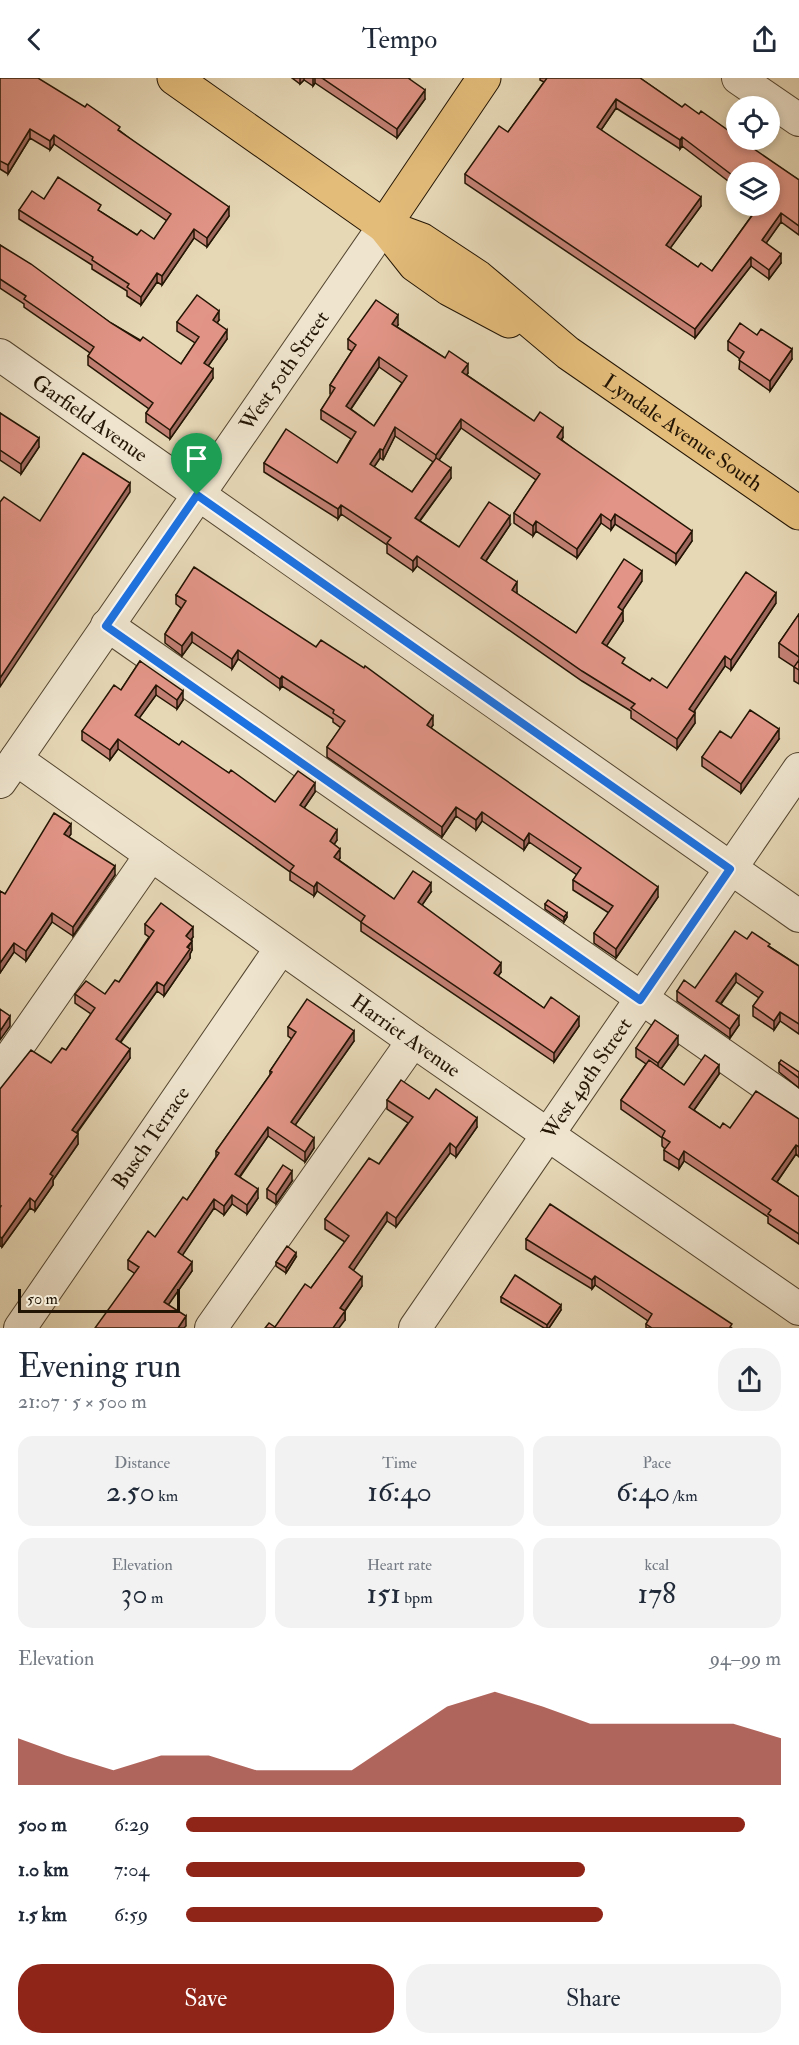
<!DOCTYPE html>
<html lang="en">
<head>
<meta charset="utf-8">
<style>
  body { margin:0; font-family:"IM FELL Double Pica",serif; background:#f2f2f3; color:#1f2937; height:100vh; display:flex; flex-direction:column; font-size:22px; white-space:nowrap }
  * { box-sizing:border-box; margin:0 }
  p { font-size:20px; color:#747a83 }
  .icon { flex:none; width:33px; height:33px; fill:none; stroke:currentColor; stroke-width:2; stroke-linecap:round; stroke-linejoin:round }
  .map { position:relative; height:1250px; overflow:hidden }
  .sheet { display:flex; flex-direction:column; background:#fff; flex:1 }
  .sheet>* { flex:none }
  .fabs { position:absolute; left:726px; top:18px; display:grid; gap:12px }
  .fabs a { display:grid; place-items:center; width:54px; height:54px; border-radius:50%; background:#fff; box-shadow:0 3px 9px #0003; font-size:30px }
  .scale { position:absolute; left:18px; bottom:15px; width:162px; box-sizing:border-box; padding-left:6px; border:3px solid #231504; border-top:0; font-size:16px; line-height:21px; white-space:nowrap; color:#231504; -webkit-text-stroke:4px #efe5cf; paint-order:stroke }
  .pin { position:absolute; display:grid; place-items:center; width:51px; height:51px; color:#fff; margin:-62px -26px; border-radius:50% 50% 50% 0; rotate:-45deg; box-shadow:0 0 6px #0007 }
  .pin .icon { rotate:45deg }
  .round { display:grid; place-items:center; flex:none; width:63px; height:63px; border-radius:24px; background:#f2f2f3 }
  .overview { display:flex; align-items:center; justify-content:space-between; height:102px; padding:0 18px }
  h1 { font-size:33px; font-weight:600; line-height:45px }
  .figures { display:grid; grid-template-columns:repeat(3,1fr); gap:9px; height:102px; padding:6px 18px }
  .figures div { display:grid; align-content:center; border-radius:15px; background:#f2f2f3; text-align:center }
  .figures b { font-size:30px; font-weight:600 }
  .figures small { font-size:16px; font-weight:400 }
  .figures p { font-size:16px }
  .chart { height:168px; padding:12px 18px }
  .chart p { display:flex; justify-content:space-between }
  .chart svg { width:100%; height:108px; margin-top:6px; fill:#8f2418; opacity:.7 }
  .primary-button { display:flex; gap:12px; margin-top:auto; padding:12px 18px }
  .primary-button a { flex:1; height:69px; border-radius:24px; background:#8f2418; color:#fff; font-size:24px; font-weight:600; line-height:69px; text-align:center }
  .primary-button a+a { background:#f2f2f3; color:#1f2937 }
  ul { padding:0 18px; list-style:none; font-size:20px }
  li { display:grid; grid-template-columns:96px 72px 1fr; align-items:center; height:45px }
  li i { height:15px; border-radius:8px; background:#8f2418 }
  header { display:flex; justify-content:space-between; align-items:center; height:78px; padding:0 18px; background:#fff; font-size:27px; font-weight:600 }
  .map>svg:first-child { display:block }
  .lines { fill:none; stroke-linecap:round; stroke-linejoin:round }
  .minor-casing { stroke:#544630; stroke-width:34 }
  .major-casing { stroke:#231504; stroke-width:35 }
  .minor { stroke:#efe5cf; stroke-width:32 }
  .major { stroke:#e3bc7a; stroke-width:33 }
  .wall { fill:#c28074; stroke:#231504; stroke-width:1.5; fill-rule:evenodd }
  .shaded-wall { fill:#9e685e; stroke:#231504; stroke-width:1.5 }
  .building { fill:#e29587; stroke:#231504; stroke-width:1.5; fill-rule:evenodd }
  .route-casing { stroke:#fff; stroke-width:12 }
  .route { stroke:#1a73e8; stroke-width:8 }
  .labels { text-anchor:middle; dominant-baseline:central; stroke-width:6; stroke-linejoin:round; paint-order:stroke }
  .street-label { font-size:21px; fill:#231504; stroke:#efe5cf }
</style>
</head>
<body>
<header><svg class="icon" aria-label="back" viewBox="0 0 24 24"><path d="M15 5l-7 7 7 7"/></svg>Tempo<svg class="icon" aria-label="share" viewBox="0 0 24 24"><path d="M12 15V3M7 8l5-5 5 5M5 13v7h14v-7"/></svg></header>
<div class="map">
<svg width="799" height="1250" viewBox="0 0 799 1250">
  <rect width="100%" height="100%" fill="#e6d7b5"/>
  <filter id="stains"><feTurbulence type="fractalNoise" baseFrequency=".00333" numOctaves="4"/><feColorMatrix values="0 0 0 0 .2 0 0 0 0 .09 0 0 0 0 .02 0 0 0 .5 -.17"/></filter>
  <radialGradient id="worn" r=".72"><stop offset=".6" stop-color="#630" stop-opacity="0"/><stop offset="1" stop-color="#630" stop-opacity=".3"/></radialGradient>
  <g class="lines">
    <g class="minor-casing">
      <g id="minor">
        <path d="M 738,0 L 799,42"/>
        <path id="s1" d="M 0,277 L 799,838"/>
        <path d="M 107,547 L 799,1030"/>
        <path id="s2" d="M 16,681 L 413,963 L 799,1231"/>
        <path id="s3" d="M 0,704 L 384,148"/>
        <path d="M 0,994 L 151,777"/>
        <path id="s4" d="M 20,1250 L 281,870"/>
        <path d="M 211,1250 L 413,963"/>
        <path id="s5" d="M 415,1250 L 799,691"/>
      </g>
    </g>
    <g class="major-casing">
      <g id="major">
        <path id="s6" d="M 174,0 L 384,148 L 422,162 L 478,199 L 568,275 L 799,435"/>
        <path d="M 384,148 L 415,187 L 449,211 L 509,243"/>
        <path d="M 384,148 L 484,0"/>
      </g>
    </g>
    <use href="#minor" class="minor"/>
    <use href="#major" class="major"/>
  </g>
  <path class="wall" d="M 0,0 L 120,53 L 229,138 L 207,169 L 194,160 L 162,207 L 157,204 L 141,227 L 127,218 L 127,213 L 92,191 L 92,187 L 19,141 L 19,132 L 44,121 L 101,134 L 137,157 L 154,161 L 167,143 L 54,66 L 50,72 L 30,60 L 8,96 L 0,91 Z
    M 292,0 L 410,0 L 409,1 L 425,21 L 397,60 L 315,5 L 313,8 L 304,2 L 300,6 Z
    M 540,0 L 640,0 L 682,29 L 699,36 L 799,102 L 799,157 L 781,144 L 766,165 L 781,185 L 769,201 L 751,188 L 695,260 L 465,105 L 465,96 L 508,54 L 544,4 L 540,2 ZM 616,30 L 680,71 L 682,68 L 736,109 L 736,94 L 770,128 L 756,128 L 758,129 L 712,193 L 698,189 L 670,170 L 701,128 L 601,52 Z
    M 0,167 L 111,245 L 181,286 L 195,265 L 177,253 L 177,244 L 219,242 L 217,245 L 227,261 L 208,288 L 213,300 L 170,361 L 146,344 L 146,335 L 149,331 L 88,287 L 88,278 L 90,275 L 24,229 L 24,226 L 0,210 Z
    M 398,247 L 397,249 L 468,295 L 467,297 L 534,343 L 563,359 L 562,362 L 692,463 L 676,486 L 615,446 L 611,452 L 601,445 L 577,480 L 536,453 L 533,458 L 514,445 L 514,435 L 536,402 L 461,350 L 439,382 L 451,400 L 420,443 L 459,469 L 510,447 L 486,483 L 517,514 L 516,515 L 576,555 L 642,503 L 622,532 L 623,543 L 606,568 L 625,588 L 650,603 L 667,610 L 776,525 L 731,592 L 725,588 L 693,634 L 695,645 L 677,671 L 631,640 L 631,633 L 582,603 L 417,488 L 413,493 L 387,475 L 387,467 L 341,436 L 338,441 L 264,394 L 264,385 L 337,385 L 351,361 L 321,341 L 321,332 L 331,317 L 330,316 L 330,307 L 352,273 L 348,271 L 348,261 ZM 379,289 L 402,305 L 374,348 L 351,331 ZM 395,358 L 433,384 L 412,414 L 374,389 L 380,380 L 383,382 Z
    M 757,257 L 792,281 L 770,313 L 739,291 L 740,281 L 728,272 L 728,263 Z
    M 0,335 L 39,369 L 21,396 L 0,382 Z
    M 176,517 L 433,647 L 431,650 L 658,819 L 616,880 L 594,865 L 594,855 L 609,835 L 573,812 L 573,802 L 577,797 L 529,764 L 524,772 L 482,743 L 476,752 L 456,738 L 442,759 L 327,679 L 327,669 L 341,650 L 333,644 L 333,641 L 282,608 L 280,611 L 238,581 L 232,591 L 192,564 L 182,578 L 165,565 L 165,556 L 181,530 L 176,526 Z
    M 799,536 L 799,606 L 794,603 L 794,589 L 779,579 L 779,565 Z
    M 140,583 L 183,622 L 177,631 L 156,617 L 139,640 L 179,667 L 229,695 L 275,724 L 315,714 L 304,730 L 337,762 L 334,766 L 340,780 L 339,782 L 394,821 L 431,814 L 422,827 L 501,894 L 498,898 L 544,930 L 579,948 L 554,984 L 361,853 L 361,844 L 317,813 L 314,818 L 290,802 L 290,794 L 118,671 L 110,682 L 82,662 L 82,653 L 121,612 Z
    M 731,660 L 779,661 L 741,715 L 702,688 L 702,679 Z
    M 71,756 L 68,759 L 115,797 L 73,858 L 52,844 L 26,883 L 14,874 L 0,895 L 0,813 L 5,816 Z
    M 545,826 L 567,839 L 564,844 L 545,831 Z
    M 145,846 L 193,859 L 191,862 L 192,872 L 190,876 L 190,880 L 164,918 L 157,913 L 121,964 L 130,980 L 77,1055 L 78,1066 L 53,1102 L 53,1107 L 35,1133 L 30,1130 L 2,1169 L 0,1168 L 0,1011 L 51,985 L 66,972 L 91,936 L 75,925 L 75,916 L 105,916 L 119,904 L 149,859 L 145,856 Z
    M 747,861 L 770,869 L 799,888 L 799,956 L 780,943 L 774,952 L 753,938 L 753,928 L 759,920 L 736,904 L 721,926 L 739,947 L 730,960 L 677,923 L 677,913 L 695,910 Z
    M 288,949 L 354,963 L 295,1047 L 314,1070 L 305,1084 L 268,1058 L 240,1099 L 258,1120 L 247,1136 L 232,1126 L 224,1137 L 214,1130 L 182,1177 L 192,1193 L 168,1227 L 186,1248 L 134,1195 L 128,1191 L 128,1182 L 155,1159 L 187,1122 L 216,1079 L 216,1073 L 270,997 L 270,993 L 292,961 L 288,958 Z
    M 678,967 L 661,991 L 684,1007 L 719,996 L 694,1032 L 720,1050 L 730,1050 L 799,1041 L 799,1079 L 796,1076 L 777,1104 L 799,1119 L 799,1166 L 768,1145 L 768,1139 L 684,1083 L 679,1091 L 664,1082 L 664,1072 L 665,1071 L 662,1068 L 662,1060 L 621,1031 L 621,1022 L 646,986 L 636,979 L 636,970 Z
    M 779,985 L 799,994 L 799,1010 L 779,994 Z
    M 429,1021 L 477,1049 L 456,1079 L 450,1075 L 396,1149 L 387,1143 L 353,1192 L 362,1208 L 345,1233 L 345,1242 L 275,1249 L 311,1210 L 345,1164 L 325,1151 L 325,1141 L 379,1086 L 408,1045 L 387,1031 L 387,1022 Z
    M 292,1103 L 276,1126 L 267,1120 L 267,1111 Z
    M 526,1161 L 732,1250 L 646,1250 L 646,1246 L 648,1243 L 595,1207 L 592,1211 L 526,1171 Z
    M 296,1179 L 286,1195 L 276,1188 L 276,1184 Z
    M 501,1219 L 561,1232 L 549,1250 L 544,1250 L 501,1224 Z"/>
  <path class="shaded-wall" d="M 300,0 L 304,0 L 304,2 L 300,6 Z
    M 313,0 L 315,0 L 315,5 L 313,8 Z
    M 425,12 L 425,21 L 397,60 L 397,51 Z
    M 616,21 L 616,30 L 597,58 L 597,49 Z
    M 30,51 L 30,60 L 8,96 L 8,87 Z
    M 54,57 L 54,66 L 50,72 L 50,63 Z
    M 682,59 L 682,68 L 680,71 L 680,62 Z
    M 701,119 L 701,128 L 666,176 L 666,167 Z
    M 229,129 L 229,138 L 207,169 L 207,160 Z
    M 781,135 L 781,144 L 762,171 L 762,162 Z
    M 194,151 L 194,160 L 162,207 L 162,198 Z
    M 781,176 L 781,185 L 769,201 L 769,192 Z
    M 751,179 L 751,188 L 695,260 L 695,251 Z
    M 157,195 L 157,204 L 141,227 L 141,219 Z
    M 219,233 L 219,242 L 213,251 L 213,242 Z
    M 398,237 L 398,247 L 392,255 L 392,246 Z
    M 227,252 L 227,261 L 204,294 L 204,285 Z
    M 792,271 L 792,281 L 770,313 L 770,303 Z
    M 379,279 L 379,289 L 346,338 L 346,328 Z
    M 468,286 L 468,295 L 462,303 L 462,294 Z
    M 213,291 L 213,300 L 170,361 L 170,352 Z
    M 461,341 L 461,350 L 436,386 L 436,377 Z
    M 395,349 L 395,358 L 383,382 L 383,372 Z
    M 563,350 L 563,359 L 557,368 L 557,359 Z
    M 39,360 L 39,369 L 21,396 L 21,386 Z
    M 380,371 L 380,380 L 370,395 L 370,386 Z
    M 451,390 L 451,400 L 415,449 L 415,440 Z
    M 130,405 L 130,414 L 0,609 L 0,600 Z
    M 341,427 L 341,436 L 338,441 L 338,431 Z
    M 601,436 L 601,445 L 577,480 L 577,471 Z
    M 615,436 L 615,446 L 611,452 L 611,443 Z
    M 510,438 L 510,447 L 481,490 L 481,480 Z
    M 536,443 L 536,453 L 533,458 L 533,448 Z
    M 692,453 L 692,463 L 676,486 L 676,476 Z
    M 417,478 L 417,488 L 413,493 L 413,483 Z
    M 642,493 L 642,503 L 618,539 L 618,529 Z
    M 517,504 L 517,514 L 512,522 L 512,512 Z
    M 776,515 L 776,525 L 731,592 L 731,582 Z
    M 623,533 L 623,543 L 602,575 L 602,565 Z
    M 192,554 L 192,564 L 182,578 L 182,568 Z
    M 238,572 L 238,581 L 232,591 L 232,581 Z
    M 725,578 L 725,588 L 689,641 L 689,631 Z
    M 282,598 L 282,608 L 280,611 L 280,601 Z
    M 156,607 L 156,617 L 135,646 L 135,637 Z
    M 183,613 L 183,622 L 177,631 L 177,622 Z
    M 695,635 L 695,645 L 677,671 L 677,661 Z
    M 433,638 L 433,647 L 427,656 L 427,647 Z
    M 779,651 L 779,661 L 741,715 L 741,706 Z
    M 118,661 L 118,671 L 110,682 L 110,672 Z
    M 315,705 L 315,714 L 300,736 L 300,727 Z
    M 456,729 L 456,738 L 442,759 L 442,749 Z
    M 482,734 L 482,743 L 476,752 L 476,742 Z
    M 71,746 L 71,756 L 64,766 L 64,756 Z
    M 337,752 L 337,762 L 330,773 L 330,763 Z
    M 529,755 L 529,764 L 524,772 L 524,763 Z
    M 340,771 L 340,780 L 334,788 L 334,779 Z
    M 115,788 L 115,797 L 73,858 L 73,849 Z
    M 317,804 L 317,813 L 314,818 L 314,809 Z
    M 431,805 L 431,814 L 418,833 L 418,824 Z
    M 658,809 L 658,819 L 616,880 L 616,871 Z
    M 52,835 L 52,844 L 26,883 L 26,873 Z
    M 567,835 L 567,839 L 564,844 L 564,839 Z
    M 193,849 L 193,859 L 186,867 L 186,858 Z
    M 192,863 L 192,872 L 190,876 L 190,880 L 164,918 L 164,908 Z
    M 14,865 L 14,874 L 0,895 L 0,885 Z
    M 501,885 L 501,894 L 494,904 L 494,895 Z
    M 736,895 L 736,904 L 716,932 L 716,923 Z
    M 157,904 L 157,913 L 116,970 L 116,961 Z
    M 780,934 L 780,943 L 774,952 L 774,943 Z
    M 10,938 L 10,948 L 0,962 L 0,953 Z
    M 739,938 L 739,947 L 730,960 L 730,951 Z
    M 579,939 L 579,948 L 554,984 L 554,975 Z
    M 354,953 L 354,963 L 291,1053 L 291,1044 Z
    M 678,958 L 678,967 L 658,995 L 658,985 Z
    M 130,971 L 130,980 L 72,1061 L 72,1052 Z
    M 719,987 L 719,996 L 689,1039 L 689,1029 Z
    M 477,1040 L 477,1049 L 456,1079 L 456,1070 Z
    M 268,1049 L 268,1058 L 235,1105 L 235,1096 Z
    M 78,1056 L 78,1066 L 53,1102 L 53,1107 L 35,1133 L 35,1124 L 50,1096 Z
    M 314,1060 L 314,1070 L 305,1084 L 305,1074 Z
    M 450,1065 L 450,1075 L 396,1149 L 396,1140 Z
    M 796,1067 L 796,1076 L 772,1111 L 772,1101 Z
    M 684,1073 L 684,1083 L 679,1091 L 679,1082 Z
    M 292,1093 L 292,1103 L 276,1126 L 276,1117 Z
    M 258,1111 L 258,1120 L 247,1136 L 247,1127 Z
    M 232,1117 L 232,1126 L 224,1137 L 224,1128 Z
    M 30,1120 L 30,1130 L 2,1169 L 2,1160 Z
    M 214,1121 L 214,1130 L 178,1184 L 178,1174 Z
    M 387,1134 L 387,1143 L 349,1199 L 349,1189 Z
    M 296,1175 L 296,1179 L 286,1195 L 286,1190 Z
    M 192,1184 L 192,1193 L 164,1233 L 164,1224 Z
    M 595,1198 L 595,1207 L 592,1211 L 592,1202 Z
    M 362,1199 L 362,1208 L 341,1238 L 345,1233 L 345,1242 L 339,1250 L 333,1250 L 340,1230 Z
    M 561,1227 L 561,1232 L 549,1250 L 547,1250 L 547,1247 Z
    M 186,1238 L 186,1248 L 184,1250 L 178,1250 Z"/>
  <path class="building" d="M 0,0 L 38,0 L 85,29 L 87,26 L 120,49 L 118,52 L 229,129 L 207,160 L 194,151 L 162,198 L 157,195 L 141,219 L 127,209 L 129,206 L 92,182 L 93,179 L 19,132 L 32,113 L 44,121 L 58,99 L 101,127 L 98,132 L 137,157 L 141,152 L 154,161 L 171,136 L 54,57 L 50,63 L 30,51 L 8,87 L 0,83 Z
    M 322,0 L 408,0 L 425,12 L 397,51 Z
    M 547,0 L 640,0 L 682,29 L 685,26 L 699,36 L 701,33 L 736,58 L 736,62 L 741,62 L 799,102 L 799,148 L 781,135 L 762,162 L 781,176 L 769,192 L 751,179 L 695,251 L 465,96 L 499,48 L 508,54 ZM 616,21 L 680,62 L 682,59 L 736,100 L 736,94 L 770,94 L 770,128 L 759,128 L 712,193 L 701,185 L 698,189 L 666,167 L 701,119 L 597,49 Z
    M 0,167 L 31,186 L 111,245 L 140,263 L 143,259 L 181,286 L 199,259 L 177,244 L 197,217 L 219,233 L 213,242 L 227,252 L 204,285 L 213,291 L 170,352 L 146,335 L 153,325 L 88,278 L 94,269 L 24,221 L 26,218 L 0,201 Z
    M 376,222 L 398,237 L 392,246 L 445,280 L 449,273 L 468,286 L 462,294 L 534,343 L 540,334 L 563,350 L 557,359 L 692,453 L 676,476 L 615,436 L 611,443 L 601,436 L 577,471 L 536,443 L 533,448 L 514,435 L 540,396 L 461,341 L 436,377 L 395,349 L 383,372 L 380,371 L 370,386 L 412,414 L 436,380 L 451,390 L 415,440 L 459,469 L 489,424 L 510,438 L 481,480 L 517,504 L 512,512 L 576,555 L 624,481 L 642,493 L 618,529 L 623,533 L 602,565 L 625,580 L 622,585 L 650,603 L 652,600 L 667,610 L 746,494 L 776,515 L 731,582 L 725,578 L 689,631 L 695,635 L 677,661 L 631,630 L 635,626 L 582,593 L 417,478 L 413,483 L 387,465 L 391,460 L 341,427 L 338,431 L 264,385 L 286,351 L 337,385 L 356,354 L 321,332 L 335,310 L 330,307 L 356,267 L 348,261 ZM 379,279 L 407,298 L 374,348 L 346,328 Z
    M 740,245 L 757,257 L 761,251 L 792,271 L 770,303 L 739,282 L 744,274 L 728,263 Z
    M 0,335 L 39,360 L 21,386 L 0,372 Z
    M 83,375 L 130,405 L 0,600 L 0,424 L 4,419 L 40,443 Z
    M 194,489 L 316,569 L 321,562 L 364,590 L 365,588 L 433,638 L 427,647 L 658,809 L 616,871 L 594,855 L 613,828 L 573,802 L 581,790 L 529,755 L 524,763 L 482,734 L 476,742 L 456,729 L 442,749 L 327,669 L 345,643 L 333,635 L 334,632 L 282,598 L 280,601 L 238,572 L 232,581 L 192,554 L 182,568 L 165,556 L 186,523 L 176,517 Z
    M 799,536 L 799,579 L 779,565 Z
    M 799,582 L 799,592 L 794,589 Z
    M 140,583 L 183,613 L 177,622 L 156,607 L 135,637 L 179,667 L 182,663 L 229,695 L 231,692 L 275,724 L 298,693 L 315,705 L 300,727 L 337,752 L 330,763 L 340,771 L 334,779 L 394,821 L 413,793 L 431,805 L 418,824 L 501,885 L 494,895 L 544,930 L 551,919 L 579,939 L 554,975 L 361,844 L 365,838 L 317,804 L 314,809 L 290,793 L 294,788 L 118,661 L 110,672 L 82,653 L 114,607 L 121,612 Z
    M 750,632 L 779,651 L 741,706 L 702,679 L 720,653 L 731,660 Z
    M 54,735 L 71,746 L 64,756 L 115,788 L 73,849 L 52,835 L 26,873 L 14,865 L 0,885 L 0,813 L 5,816 Z
    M 548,822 L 567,835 L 564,839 L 545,826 Z
    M 161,825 L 193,849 L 186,858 L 192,863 L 187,869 L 190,871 L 164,908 L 157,904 L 116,961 L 130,971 L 72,1052 L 78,1056 L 50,1096 L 53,1098 L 35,1124 L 30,1120 L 2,1160 L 0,1159 L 0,1130 L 1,1128 L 0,1128 L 0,1011 L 31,972 L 51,985 L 62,970 L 66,972 L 95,930 L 75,916 L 86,903 L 105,916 L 115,902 L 119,904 L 154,853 L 145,846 Z
    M 735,853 L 747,861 L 752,854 L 770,866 L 768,868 L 799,888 L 799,946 L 780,934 L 774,943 L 753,928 L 763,914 L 736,895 L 716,923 L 739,938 L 730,951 L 677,913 L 684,902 L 695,910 Z
    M 307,921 L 354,953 L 291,1044 L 314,1060 L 305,1074 L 268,1049 L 235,1096 L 258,1111 L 247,1127 L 232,1117 L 224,1128 L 214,1121 L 178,1174 L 192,1184 L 164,1224 L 186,1238 L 178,1250 L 95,1250 L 139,1189 L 128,1182 L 148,1153 L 155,1159 L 183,1119 L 187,1122 L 219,1075 L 216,1073 L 272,994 L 270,993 L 296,954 L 288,949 Z
    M 0,931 L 10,938 L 0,953 Z
    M 655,942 L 678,958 L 658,985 L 636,970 Z
    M 705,977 L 719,987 L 689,1029 L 720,1050 L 723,1045 L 730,1050 L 756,1013 L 799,1041 L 799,1069 L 796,1067 L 772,1101 L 799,1119 L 799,1156 L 768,1136 L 771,1132 L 684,1073 L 679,1082 L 664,1072 L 670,1064 L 662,1059 L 665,1053 L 621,1022 L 649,982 L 684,1007 Z
    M 781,982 L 799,994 L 799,1000 L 779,985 Z
    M 401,1002 L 429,1021 L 436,1011 L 477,1040 L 456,1070 L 450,1065 L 396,1140 L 387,1134 L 349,1189 L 362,1199 L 340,1230 L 345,1233 L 333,1250 L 265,1250 L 269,1245 L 275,1249 L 305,1206 L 311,1210 L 349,1158 L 325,1141 L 369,1080 L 379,1086 L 413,1039 L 387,1022 Z
    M 283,1087 L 292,1093 L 276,1117 L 267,1111 Z
    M 550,1126 L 732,1246 L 730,1249 L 732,1250 L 652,1250 L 646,1246 L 652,1236 L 595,1198 L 592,1202 L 526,1161 Z
    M 287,1168 L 296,1175 L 286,1190 L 276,1184 Z
    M 515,1197 L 561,1227 L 547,1247 L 501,1219 Z"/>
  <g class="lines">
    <g class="route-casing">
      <path id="route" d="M 197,417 L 730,791 L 640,922 L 106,548 Z"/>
    </g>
    <use href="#route" class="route"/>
  </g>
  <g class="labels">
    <g class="street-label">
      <text stroke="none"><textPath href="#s3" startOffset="500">West 50th Street</textPath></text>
      <text stroke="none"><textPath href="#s1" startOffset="110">Garfield Avenue</textPath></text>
      <text stroke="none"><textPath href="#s6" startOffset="622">Lyndale Avenue South</textPath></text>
      <text stroke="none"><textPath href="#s2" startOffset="478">Harriet Avenue</textPath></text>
      <text stroke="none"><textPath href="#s5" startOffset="303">West 49th Street</textPath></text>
      <text stroke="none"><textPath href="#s4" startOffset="231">Busch Terrace</textPath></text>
    </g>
  </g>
  <rect width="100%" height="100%" filter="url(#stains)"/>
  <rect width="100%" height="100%" fill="url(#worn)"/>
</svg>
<div class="fabs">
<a><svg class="icon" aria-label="locate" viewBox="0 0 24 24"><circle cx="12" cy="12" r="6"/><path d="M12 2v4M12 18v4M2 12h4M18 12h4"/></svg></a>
<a><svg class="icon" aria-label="layers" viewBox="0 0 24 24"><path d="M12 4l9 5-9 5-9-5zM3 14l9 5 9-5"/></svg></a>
</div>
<div class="scale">50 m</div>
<div class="pin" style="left:197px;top:417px;background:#1e9e55"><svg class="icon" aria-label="arrive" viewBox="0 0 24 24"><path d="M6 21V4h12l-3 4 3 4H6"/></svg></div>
</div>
<section class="sheet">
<div class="overview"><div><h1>Evening run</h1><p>21:07 · 5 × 500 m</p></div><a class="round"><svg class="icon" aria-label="share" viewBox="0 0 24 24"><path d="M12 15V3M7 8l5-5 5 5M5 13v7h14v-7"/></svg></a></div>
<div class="figures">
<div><p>Distance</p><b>2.50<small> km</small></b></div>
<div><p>Time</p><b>16:40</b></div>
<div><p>Pace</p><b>6:40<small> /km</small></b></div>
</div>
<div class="figures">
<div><p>Elevation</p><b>30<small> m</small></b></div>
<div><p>Heart rate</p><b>151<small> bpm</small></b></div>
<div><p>kcal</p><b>178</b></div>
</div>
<div class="chart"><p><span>Elevation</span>94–99 m</p>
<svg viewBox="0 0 160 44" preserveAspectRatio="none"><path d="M0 44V25L10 32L20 38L30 32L40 32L50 38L60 38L70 38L80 25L90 12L100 6L110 12L120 19L130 19L140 19L150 19L160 25V44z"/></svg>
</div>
<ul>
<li><b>500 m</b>6:29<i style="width:94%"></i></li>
<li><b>1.0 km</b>7:04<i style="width:67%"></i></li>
<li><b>1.5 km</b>6:59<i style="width:70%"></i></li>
</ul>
<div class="primary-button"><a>Save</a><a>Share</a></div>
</section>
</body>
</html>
